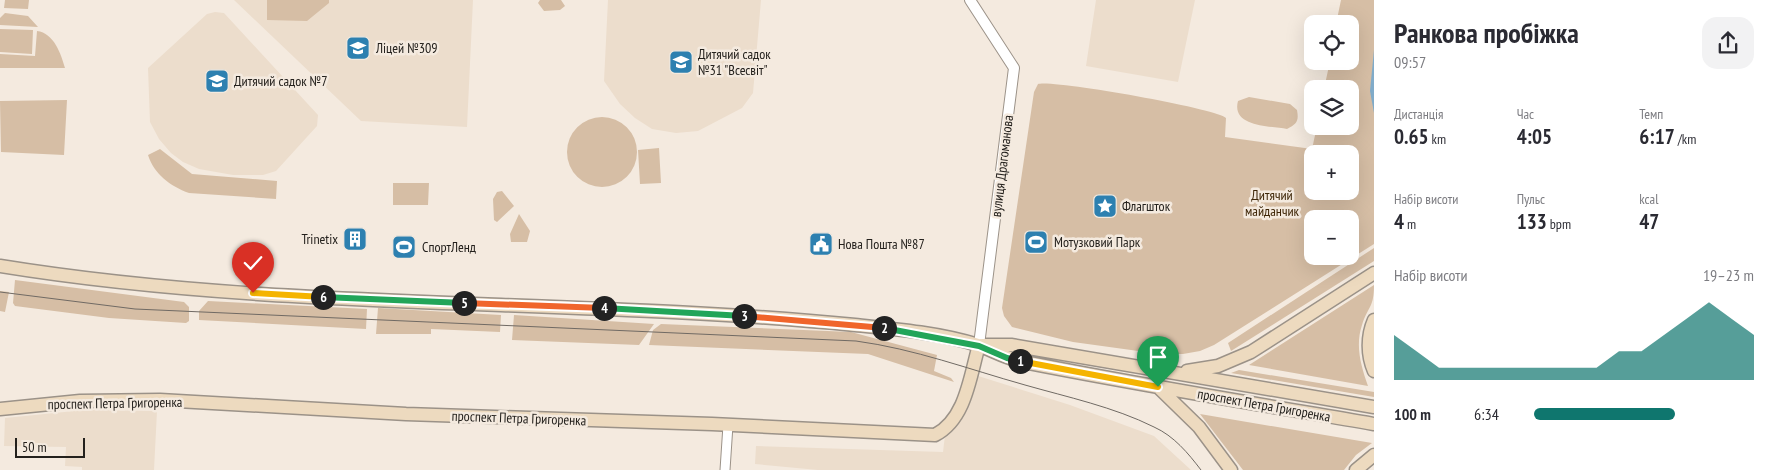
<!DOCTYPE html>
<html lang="uk">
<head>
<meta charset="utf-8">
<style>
  body { margin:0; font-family:"PT Sans Narrow",sans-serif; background:#f2f2f3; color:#2b2b33; height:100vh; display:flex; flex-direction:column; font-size:19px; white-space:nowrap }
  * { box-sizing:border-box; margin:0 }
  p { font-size:16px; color:#7c7c81 }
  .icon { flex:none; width:28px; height:28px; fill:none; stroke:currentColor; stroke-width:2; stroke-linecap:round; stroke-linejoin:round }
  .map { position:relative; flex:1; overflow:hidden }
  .panel { display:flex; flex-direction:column; background:#fff; width:400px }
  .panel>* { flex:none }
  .fabs { position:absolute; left:1304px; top:15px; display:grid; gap:10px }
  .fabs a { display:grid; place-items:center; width:55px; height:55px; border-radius:10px; background:#fff; box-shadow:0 5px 20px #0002; font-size:25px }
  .scale { position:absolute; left:15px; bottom:12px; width:70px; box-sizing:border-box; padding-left:5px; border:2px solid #24211d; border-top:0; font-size:14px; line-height:18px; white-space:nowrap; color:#24211d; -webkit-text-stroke:4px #f4eadf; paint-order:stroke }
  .pin { position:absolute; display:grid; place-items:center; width:42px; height:42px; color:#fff; margin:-51px -21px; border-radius:50% 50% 50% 0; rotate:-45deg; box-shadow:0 0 5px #0007 }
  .pin .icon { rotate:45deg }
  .km { position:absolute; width:25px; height:25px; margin:-12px; border-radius:50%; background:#222; color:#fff; font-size:14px; line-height:25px; text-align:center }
  .round { display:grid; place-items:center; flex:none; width:52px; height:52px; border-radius:15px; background:#f2f2f3 }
  .headline { display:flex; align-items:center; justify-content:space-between; height:85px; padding:0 20px }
  h1 { font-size:28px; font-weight:700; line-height:38px }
  .metrics { display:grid; grid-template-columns:repeat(3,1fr); gap:8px; height:85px; padding:5px 20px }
  .metrics div { display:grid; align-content:center }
  .metrics b { font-size:21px; font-weight:700 }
  .metrics small { font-size:14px; font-weight:400 }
  .metrics p { font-size:14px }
  .chart { height:140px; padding:10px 20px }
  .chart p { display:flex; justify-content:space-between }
  .chart svg { width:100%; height:90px; margin-top:5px; fill:#0f766e; opacity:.7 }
  ul { padding:0 20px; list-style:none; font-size:16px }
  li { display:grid; grid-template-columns:80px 60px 1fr; align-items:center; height:38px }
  li i { height:12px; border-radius:6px; background:#0f766e }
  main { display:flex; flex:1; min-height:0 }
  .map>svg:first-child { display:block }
  .built { fill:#ecddcc }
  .green { fill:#d6bea5; fill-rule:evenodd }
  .water { fill:#81acca }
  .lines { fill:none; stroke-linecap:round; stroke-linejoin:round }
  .minor-casing { stroke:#9b9288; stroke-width:11 }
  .tertiary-casing { stroke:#9b9288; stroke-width:12 }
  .secondary-casing { stroke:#9b9288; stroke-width:15 }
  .minor { stroke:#fff; stroke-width:9 }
  .tertiary { stroke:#fff; stroke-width:10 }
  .secondary { stroke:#eddabf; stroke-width:12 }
  .tram { stroke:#706a64; stroke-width:1 }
  .split-1-casing { stroke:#fff; stroke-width:10 }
  .split-2-casing { stroke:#fff; stroke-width:10 }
  .split-3-casing { stroke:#fff; stroke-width:10 }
  .split-4-casing { stroke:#fff; stroke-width:10 }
  .split-5-casing { stroke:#fff; stroke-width:10 }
  .split-6-casing { stroke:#fff; stroke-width:10 }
  .split-7-casing { stroke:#fff; stroke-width:10 }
  .split-1 { stroke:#f5b400; stroke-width:6 }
  .split-2 { stroke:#22a559; stroke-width:6 }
  .split-3 { stroke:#f0652b; stroke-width:6 }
  .split-4 { stroke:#22a559; stroke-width:6 }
  .split-5 { stroke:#f0652b; stroke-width:6 }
  .split-6 { stroke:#22a559; stroke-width:6 }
  .split-7 { stroke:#f5b400; stroke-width:6 }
  .labels { text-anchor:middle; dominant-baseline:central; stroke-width:5; stroke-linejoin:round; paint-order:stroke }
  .poi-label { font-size:14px; fill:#24211d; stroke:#f4eadf; text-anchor:start }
  .street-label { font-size:14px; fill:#24211d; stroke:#f4eadf }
  .park-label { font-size:14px; fill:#3e2607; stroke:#f4eadf }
</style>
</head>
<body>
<main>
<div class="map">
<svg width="1374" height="470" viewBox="0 0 1374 470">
  <rect width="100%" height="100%" fill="#f4eadf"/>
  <path class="built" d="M 234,0 L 473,0 L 467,127 L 361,121 Z
    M 608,0 L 761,0 L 753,93 L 742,108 L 698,131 L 676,133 L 652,129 L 635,118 L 620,104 L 604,81 Z
    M 1096,0 L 1195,0 L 1178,82 L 1086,66 Z
    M 215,12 L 224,13 L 318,115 L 317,126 L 276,171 L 263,175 L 233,175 L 199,169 L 183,162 L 171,153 L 159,139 L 150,122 L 148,68 L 207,14 Z
    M 975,375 L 1070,405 L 1154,436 L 1191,470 L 818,470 L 755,464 L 756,446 L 943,452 L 945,435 Z
    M 84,410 L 157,411 L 154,470 L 82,470 L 82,467 L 65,466 L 66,447 L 4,446 L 5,418 Z"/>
  <path class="green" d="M 5,0 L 29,0 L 28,9 L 4,8 Z
    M 267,0 L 329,0 L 329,3 L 307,21 L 267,20 Z
    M 540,0 L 561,0 L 565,6 L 560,10 L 544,11 L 538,3 Z
    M 1341,0 L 1374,0 L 1374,244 L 1214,345 L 1200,351 L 1183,354 L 1160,354 L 1073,342 L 1012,327 L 1004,316 L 1002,308 L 1034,92 L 1038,84 C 1051,79 1220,109 1226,118 L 1225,137 L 1312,149 L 1317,126 L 1350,126 L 1350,89 L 1324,89 L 1330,61 L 1350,61 L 1350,24 L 1336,24 ZM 1312,154 L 1350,154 L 1350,191 L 1312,191 ZM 1312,219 L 1350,219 L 1350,256 L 1312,256 Z
    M 5,13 L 28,16 L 38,27 L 0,25 L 0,18 Z
    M 0,29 L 33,30 L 32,54 L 0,52 Z
    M 37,31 C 54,33 61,54 65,68 L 0,68 L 0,54 L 35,56 Z
    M 1249,97 L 1290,104 L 1297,110 C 1299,121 1297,124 1287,129 C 1270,126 1231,127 1238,101 Z
    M 67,100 L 64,155 L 1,152 L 0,101 Z
    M567 152a35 35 0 1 1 70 0a35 35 0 1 1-70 0Z
    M 659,148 L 661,183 L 640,184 L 638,150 Z
    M 160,149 L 192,174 L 277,181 L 276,199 L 189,193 C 170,186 154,174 148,155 Z
    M 393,183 L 429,183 L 428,205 L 393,205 Z
    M 502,191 L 514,206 L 497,222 L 494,220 L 493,199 L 497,192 Z
    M 519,214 L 530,231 L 527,242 L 511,242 L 510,234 Z
    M 1374,248 L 1374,261 L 1231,351 L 1228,343 Z
    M 15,280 L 184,302 L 189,307 L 189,321 L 186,323 L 109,318 L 15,306 L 13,303 Z
    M 1374,285 C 1374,308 1368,306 1362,325 C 1355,346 1361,366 1368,386 L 1249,365 Z
    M 0,291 L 9,292 L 5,312 L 0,311 Z
    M 208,301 L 367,309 L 366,329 L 199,320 L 199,311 Z
    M 378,308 L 501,315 L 500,332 L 431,329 L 431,334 L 376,334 Z
    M 514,315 L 654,324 L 639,345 L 512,340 Z
    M 661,324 L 851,332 L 937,355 L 934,371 L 951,378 L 954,382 L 868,354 L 649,345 L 653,330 Z
    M 1239,370 L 1374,392 L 1374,397 L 1231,373 Z
    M 1200,414 L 1372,443 L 1356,455 L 1344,470 L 1243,470 Z"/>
  <path class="water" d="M 1374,50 L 1374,113 L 1370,91 Z"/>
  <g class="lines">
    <g class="minor-casing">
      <path id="minor" d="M 725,470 L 728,425"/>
    </g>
    <g class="tertiary-casing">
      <path id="tertiary" d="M 970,0 L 1014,68 L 979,345"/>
    </g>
    <g class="secondary-casing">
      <path id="secondary" d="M 0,266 C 283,312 570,297 855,325 C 895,329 940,333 978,345 C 994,351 1007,359 1024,362 C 1140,385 1257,404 1374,424
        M 1374,320 C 1367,336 1367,355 1374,371
        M 982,345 L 1011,345 L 1374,407
        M 1187,371 L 1218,366 L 1251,352 L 1374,273
        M 1158,387 L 1199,427 L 1231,470
        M 0,409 L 80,401 L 160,400 L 406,414 L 712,424 L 935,435 C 966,419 970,376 979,345
        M 1356,470 L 1374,455"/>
    </g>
    <use href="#minor" class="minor"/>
    <use href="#tertiary" class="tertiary"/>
    <use href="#secondary" class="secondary"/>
    <path class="tram" d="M 0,292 L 135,309 L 856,341 C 915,349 968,369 1025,385 C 1067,397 1114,407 1154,427 C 1174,436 1188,453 1201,470"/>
  </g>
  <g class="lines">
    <g class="split-1-casing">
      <path id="split-1" d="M 1020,361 L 1158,387"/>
    </g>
    <g class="split-2-casing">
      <path id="split-2" d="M 884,328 L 979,346 L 1007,358 L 1020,361"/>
    </g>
    <g class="split-3-casing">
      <path id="split-3" d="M 744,316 L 884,328"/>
    </g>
    <g class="split-4-casing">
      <path id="split-4" d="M 604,308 L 744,316"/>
    </g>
    <g class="split-5-casing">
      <path id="split-5" d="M 464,303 L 604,308"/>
    </g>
    <g class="split-6-casing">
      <path id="split-6" d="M 323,297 L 464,303"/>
    </g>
    <g class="split-7-casing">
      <path id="split-7" d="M 253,293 L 323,297"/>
    </g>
    <use href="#split-1" class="split-1"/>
    <use href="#split-2" class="split-2"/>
    <use href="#split-3" class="split-3"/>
    <use href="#split-4" class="split-4"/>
    <use href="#split-5" class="split-5"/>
    <use href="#split-6" class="split-6"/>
    <use href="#split-7" class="split-7"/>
  </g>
  <defs>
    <g id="school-square" transform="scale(1.25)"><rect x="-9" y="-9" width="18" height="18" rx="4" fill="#2d80b0" stroke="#f4eadf"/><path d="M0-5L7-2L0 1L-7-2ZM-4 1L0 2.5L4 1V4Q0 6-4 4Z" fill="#fff"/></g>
    <g id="sight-square" transform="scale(1.25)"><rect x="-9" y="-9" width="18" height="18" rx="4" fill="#2d80b0" stroke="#f4eadf"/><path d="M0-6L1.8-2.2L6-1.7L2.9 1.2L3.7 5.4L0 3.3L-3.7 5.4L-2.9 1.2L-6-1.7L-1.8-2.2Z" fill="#fff"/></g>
    <g id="building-square" transform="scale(1.25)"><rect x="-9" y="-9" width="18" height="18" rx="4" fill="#2d80b0" stroke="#f4eadf"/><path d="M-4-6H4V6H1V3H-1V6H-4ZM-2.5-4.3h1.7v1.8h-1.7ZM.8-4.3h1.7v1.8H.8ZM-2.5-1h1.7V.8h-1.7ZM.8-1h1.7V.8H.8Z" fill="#fff"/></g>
    <g id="stadium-square" transform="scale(1.25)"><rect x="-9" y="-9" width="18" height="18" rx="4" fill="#2d80b0" stroke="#f4eadf"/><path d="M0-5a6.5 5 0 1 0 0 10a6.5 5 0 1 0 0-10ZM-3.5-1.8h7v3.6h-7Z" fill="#fff"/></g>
    <g id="civic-square" transform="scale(1.25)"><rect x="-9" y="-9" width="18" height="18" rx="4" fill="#2d80b0" stroke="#f4eadf"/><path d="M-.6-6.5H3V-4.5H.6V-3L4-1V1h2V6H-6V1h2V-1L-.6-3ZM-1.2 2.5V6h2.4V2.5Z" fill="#fff"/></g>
  </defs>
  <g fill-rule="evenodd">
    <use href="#school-square" x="358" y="48"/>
    <use href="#school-square" x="681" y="62"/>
    <use href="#school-square" x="217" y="81"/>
    <use href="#sight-square" x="1105" y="206"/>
    <use href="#building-square" x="355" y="239"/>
    <use href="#stadium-square" x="1036" y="242"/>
    <use href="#civic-square" x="821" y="244"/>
    <use href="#stadium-square" x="404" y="247"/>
  </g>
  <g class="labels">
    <g class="poi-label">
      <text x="376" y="48">Ліцей №309</text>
      <text x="698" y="54">Дитячий садок<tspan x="698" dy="16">№31 "Всесвіт"</tspan></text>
      <text x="234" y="81">Дитячий садок №7</text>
      <text x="1122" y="206">Флагшток</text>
      <text x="338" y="239" text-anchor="end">Trinetix</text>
      <text x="1054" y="242">Мотузковий Парк</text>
      <text x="838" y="244">Нова Пошта №87</text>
      <text x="422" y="247">СпортЛенд</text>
    </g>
    <g class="street-label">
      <text transform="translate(1002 166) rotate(-83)">вулиця Драгоманова</text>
      <text transform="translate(115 403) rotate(-1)">проспект Петра Григоренка</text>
      <text transform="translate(1264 405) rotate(10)">проспект Петра Григоренка</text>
      <text transform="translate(519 418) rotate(2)">проспект Петра Григоренка</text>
    </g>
    <g class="park-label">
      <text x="1272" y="195">Дитячий<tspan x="1272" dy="16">майданчик</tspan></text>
    </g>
  </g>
</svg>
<div class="fabs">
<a><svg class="icon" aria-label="locate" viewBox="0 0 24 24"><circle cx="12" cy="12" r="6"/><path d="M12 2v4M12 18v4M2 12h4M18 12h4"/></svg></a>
<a><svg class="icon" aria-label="layers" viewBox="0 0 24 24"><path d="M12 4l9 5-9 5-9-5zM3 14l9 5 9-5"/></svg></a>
<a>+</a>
<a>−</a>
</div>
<div class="scale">50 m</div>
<div class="pin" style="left:1158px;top:387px;background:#1e9e55"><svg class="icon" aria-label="arrive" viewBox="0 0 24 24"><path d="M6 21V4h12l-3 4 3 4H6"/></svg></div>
<div class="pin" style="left:253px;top:293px;background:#d93025"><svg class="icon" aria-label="check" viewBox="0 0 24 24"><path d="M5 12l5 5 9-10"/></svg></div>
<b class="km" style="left:1020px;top:361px">1</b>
<b class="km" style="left:884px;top:328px">2</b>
<b class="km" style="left:744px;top:316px">3</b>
<b class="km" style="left:604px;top:308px">4</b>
<b class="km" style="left:464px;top:303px">5</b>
<b class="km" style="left:323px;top:297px">6</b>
</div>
<section class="panel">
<div class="headline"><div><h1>Ранкова пробіжка</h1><p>09:57</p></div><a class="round"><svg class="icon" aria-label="share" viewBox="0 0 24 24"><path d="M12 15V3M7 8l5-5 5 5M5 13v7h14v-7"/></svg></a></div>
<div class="metrics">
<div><p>Дистанція</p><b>0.65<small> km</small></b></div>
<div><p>Час</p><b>4:05</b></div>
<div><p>Темп</p><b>6:17<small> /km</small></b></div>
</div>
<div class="metrics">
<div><p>Набір висоти</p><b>4<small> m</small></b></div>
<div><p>Пульс</p><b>133<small> bpm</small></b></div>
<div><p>kcal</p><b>47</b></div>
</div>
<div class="chart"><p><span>Набір висоти</span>19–23 m</p>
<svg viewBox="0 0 160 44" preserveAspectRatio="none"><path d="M0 44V22L10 30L20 38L30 38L40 38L50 38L60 38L70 38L80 38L90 38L100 30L110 30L120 22L130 14L140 6L150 14L160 22V44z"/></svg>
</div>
<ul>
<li><b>100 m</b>6:34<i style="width:64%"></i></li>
</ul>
</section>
</main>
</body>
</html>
